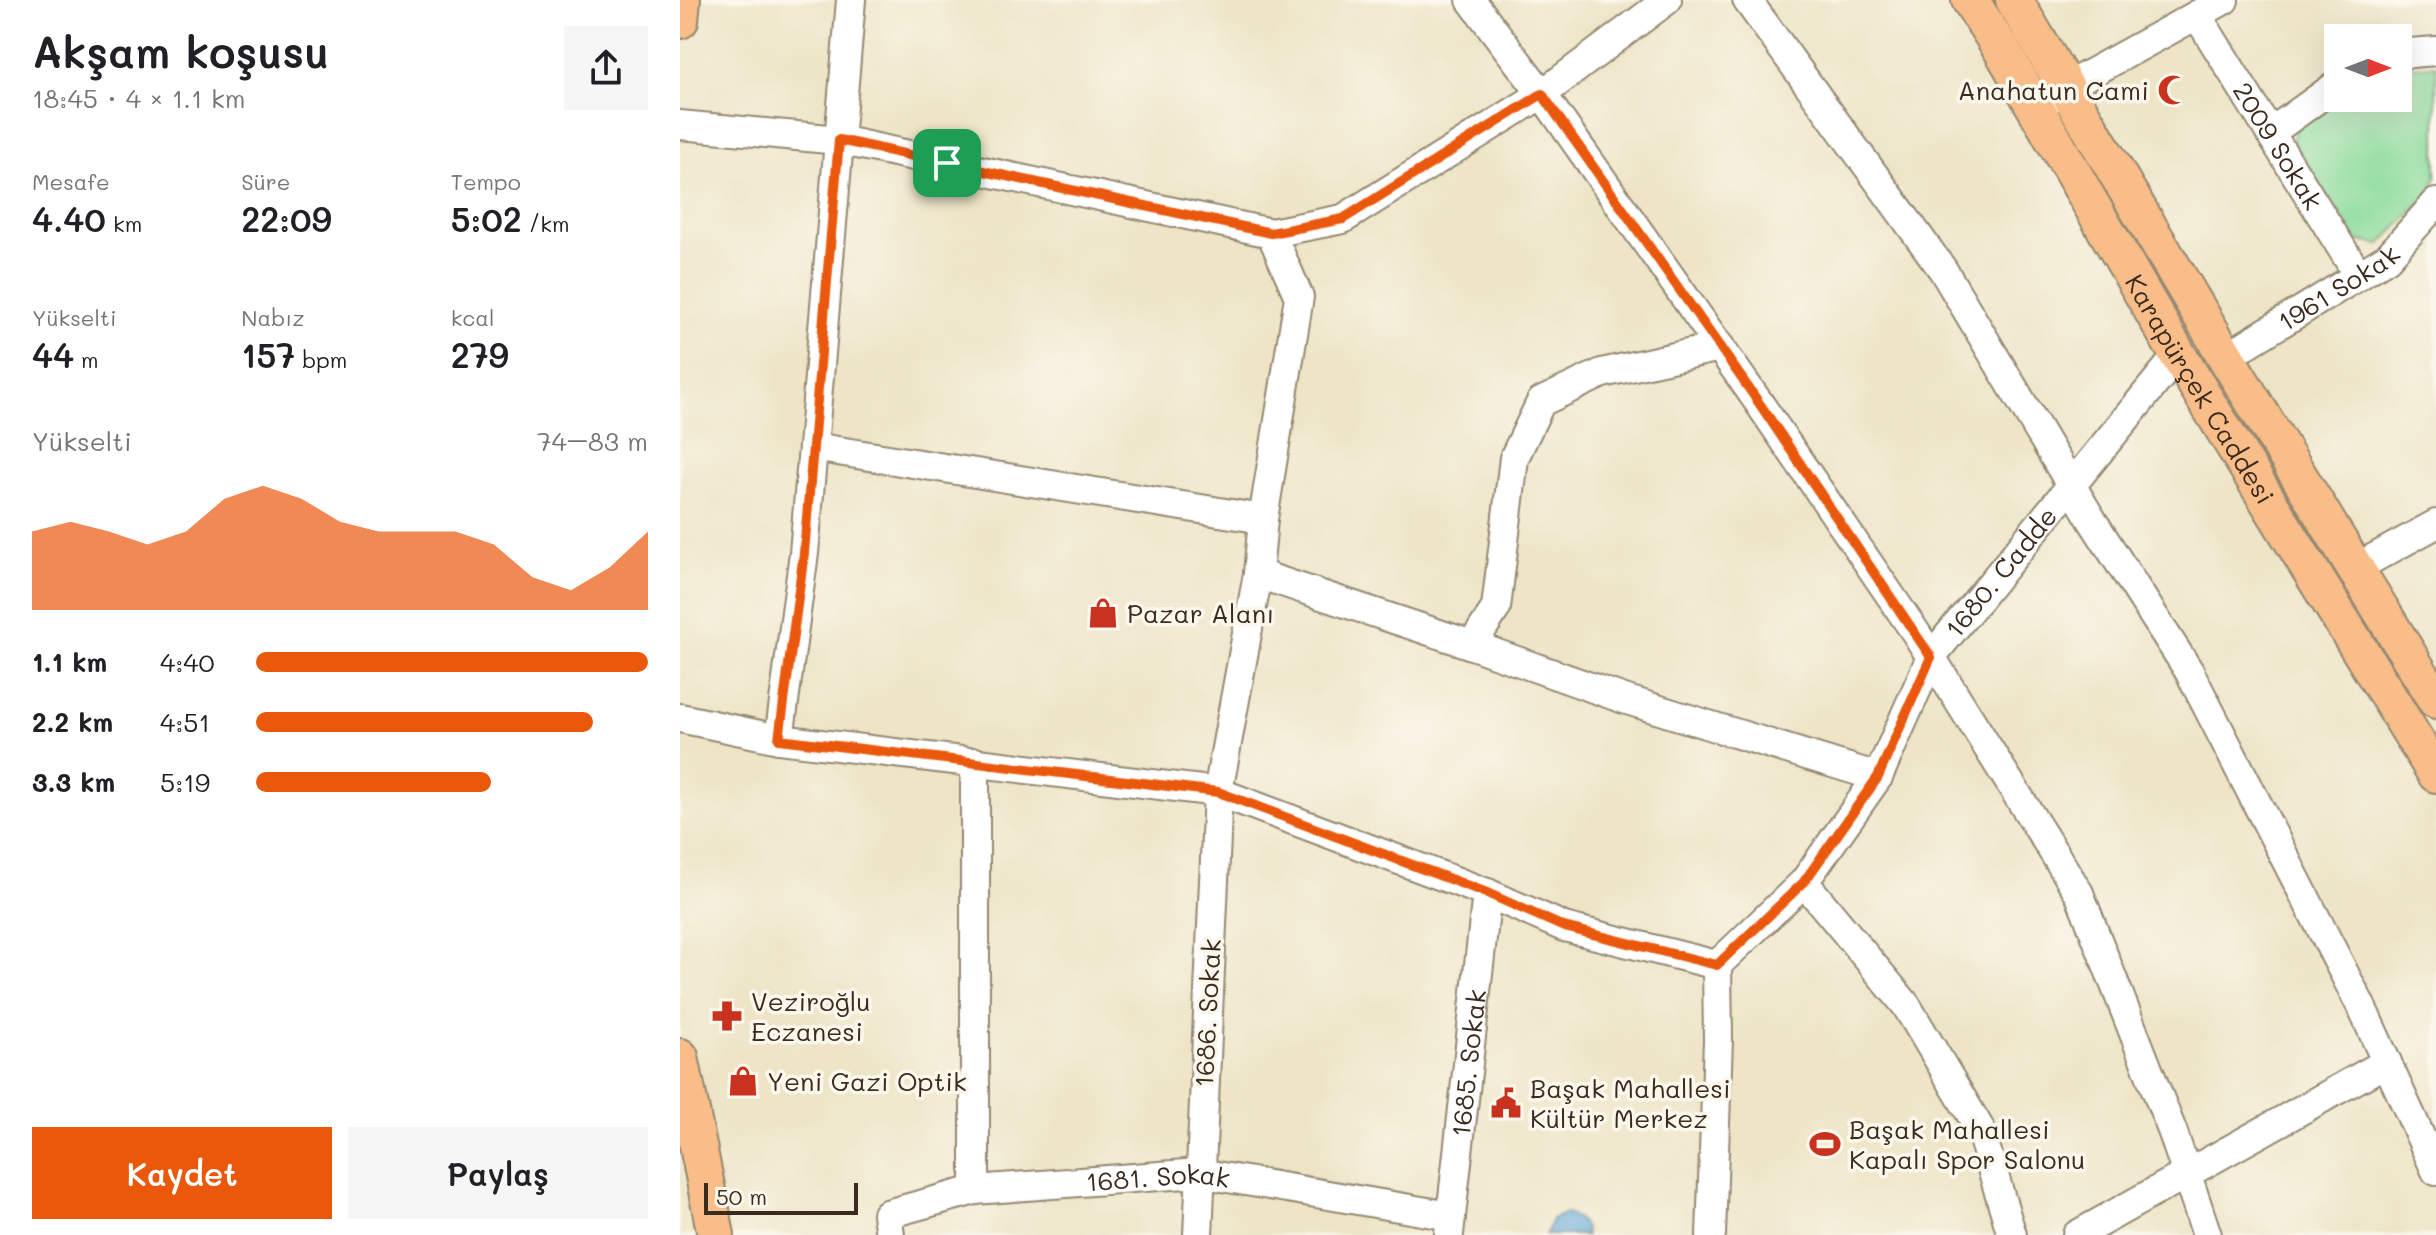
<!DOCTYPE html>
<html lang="tr">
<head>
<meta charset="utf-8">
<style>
  body { margin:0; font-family:Mali,sans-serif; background:#f6f6f6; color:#202124; height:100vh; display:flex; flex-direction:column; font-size:30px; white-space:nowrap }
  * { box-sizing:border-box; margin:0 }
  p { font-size:26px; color:#757577 }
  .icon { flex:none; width:44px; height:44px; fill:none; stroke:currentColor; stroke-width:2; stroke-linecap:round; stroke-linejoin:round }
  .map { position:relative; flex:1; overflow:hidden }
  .drawer { display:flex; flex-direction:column; background:#fff; width:680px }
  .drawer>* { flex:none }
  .needle { width:52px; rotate:90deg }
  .tools { position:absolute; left:1644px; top:24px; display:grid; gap:16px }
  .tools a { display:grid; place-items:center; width:88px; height:88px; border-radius:0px; background:#fff; box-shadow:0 8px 32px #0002; font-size:40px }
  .scale { position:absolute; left:24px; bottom:20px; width:154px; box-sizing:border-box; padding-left:8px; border:4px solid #3b2a1e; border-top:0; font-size:22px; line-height:28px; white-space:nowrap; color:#3b2a1e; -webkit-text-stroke:6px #fbf7ec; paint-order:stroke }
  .pin { position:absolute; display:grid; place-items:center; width:68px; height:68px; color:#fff; margin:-34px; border-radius:16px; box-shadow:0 4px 12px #0006 }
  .round { display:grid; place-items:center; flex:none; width:84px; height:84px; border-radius:0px; background:#f6f6f6 }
  .overview { display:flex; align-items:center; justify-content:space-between; height:136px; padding:0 32px }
  h1 { font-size:44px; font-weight:600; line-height:60px }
  .metrics { display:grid; grid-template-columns:repeat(3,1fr); gap:12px; height:136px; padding:8px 32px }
  .metrics div { display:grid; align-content:center }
  .metrics b { font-size:34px; font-weight:600 }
  .metrics small { font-size:22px; font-weight:400 }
  .metrics p { font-size:22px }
  .chart { height:224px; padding:16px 32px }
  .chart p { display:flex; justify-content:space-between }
  .chart svg { width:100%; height:144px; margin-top:8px; fill:#ea580c; opacity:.7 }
  .cta { display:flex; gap:16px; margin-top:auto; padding:16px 32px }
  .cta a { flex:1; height:92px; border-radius:0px; background:#ea580c; color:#fff; font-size:32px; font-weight:600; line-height:92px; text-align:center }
  .cta a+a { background:#f6f6f6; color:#202124 }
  ul { padding:0 32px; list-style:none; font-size:26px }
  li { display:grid; grid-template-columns:128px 96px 1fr; align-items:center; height:60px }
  li i { height:20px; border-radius:10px; background:#ea580c }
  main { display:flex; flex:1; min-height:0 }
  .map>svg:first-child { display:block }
  .green { fill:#8cdc9c; stroke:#64835d; stroke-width:2 }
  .water { fill:#64a7d9; stroke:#50687c; stroke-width:2 }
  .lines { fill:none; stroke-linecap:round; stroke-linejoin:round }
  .minor-casing { stroke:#948872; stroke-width:32 }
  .major-casing { stroke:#948872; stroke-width:40 }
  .minor { stroke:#fff; stroke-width:28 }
  .major { stroke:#f8bd88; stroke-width:36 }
  .route-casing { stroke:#fff; stroke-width:16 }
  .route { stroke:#ea580c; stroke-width:10 }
  .labels { text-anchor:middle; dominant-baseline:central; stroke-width:7; stroke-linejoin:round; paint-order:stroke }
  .poi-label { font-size:26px; fill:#3b2a1e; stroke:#fbf7ec; text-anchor:start }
  .street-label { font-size:26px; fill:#3b2a1e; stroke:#fbf7ec }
</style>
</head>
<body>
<main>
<section class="drawer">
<div class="overview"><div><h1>Akşam koşusu</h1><p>18:45 · 4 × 1.1 km</p></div><a class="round"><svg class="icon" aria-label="share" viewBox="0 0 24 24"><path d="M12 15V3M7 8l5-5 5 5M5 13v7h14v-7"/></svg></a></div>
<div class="metrics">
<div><p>Mesafe</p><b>4.40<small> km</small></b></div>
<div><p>Süre</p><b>22:09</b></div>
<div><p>Tempo</p><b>5:02<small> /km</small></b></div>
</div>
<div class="metrics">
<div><p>Yükselti</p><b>44<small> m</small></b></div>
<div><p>Nabız</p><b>157<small> bpm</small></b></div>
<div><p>kcal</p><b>279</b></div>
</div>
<div class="chart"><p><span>Yükselti</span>74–83 m</p>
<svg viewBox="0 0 160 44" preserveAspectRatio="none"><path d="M0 44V20L10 17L20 20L30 24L40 20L50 10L60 6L70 10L80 17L90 20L100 20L110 20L120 24L130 34L140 38L150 31L160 20V44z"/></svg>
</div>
<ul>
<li><b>1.1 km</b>4:40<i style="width:100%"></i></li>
<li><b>2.2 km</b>4:51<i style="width:86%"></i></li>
<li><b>3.3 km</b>5:19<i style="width:60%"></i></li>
</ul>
<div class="cta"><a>Kaydet</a><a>Paylaş</a></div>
</section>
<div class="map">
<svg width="1756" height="1235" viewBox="0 0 1756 1235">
  <rect width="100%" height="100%" fill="#fbf7ec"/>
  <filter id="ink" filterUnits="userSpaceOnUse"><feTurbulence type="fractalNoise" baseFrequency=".0125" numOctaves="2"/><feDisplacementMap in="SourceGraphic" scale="16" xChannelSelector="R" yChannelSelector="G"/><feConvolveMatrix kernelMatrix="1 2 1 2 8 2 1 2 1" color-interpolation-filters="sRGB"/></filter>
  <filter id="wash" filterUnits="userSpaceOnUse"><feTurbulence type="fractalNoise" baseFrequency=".006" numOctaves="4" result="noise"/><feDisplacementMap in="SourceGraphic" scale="32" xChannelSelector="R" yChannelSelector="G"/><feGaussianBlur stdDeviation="1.8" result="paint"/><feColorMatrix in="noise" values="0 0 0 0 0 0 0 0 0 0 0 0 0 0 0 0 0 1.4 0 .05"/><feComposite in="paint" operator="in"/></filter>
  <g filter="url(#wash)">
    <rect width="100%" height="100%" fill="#eee5c7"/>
    <path class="green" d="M 1756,65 L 1756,178 L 1750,193 L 1700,245 L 1676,240 L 1612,141 L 1619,121 L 1658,98 L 1718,98 L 1718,68 Z"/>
    <path class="water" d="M 884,1214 C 897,1216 905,1222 906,1235 L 866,1235 L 872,1219 Z"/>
  </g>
  <g filter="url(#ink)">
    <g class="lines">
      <g class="minor-casing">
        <g id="minor">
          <path d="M 791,0 L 862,94 L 1077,400 L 1236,633 L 1399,893 L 1493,1133 L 1527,1235"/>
          <path d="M 1067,0 L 1263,270 L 1412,520 L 1509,671 L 1682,1008 L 1756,1171"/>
          <path id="s1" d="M 1517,15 L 1679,276"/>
          <path d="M 1718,54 L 1756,51"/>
          <path d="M 1370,99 L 1384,88 L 1544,0"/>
          <path d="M 0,125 L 159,140 L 591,233 L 619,297 L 583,519 L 578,574 L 538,792 L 518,1235"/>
          <path d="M 1590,133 L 1658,84"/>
          <path d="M 591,233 L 663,219 L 862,94 L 987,0"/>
          <path id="s2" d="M 1546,357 L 1707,258 L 1756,203"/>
          <path d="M 133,447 L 583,519"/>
          <path d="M 1674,569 L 1756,524"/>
          <path d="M 578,574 L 792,645 L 816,608 L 834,458 L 861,402 L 922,373 L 1040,347"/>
          <path d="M 792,645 L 944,699 L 1198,777"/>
          <path d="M 0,718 L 99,739 L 538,792 L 807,893 L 884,927 L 1037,965"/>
          <path d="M 99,739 L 124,553 L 171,0"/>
          <path d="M 1124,882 L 1226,1005 L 1300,1129 L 1332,1235"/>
          <path d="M 295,1190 L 295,762"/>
          <path id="s3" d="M 769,1234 L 807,893"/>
          <path id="s4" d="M 210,1235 L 207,1214 L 295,1190 L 519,1173 L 771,1216"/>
          <path id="s5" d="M 1031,1235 L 1038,1040 L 1037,965 L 1124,882 L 1198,777 L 1251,657 L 1498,355"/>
          <path d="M 1397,1235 L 1707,1062"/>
        </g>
      </g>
      <g class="major-casing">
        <g id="major">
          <path id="s6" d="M 1290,0 L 1322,50 L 1498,355 L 1756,774"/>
          <path d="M 1334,0 L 1546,357 L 1756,700"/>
          <path d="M 0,20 L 2,0"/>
          <path d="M 0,1057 L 36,1235"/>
        </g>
      </g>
      <use href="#minor" class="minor"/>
      <use href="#major" class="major"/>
    </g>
  </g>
  <g class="lines" filter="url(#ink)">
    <g class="route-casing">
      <path id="route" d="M 862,94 L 1077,400 L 1251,657 L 1198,777 L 1124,882 L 1037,965 L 884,927 L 807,893 L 538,792 L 99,739 L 124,553 L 159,140 L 591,233 L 663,219 Z"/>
    </g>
    <use href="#route" class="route"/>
  </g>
  <defs>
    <g id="mosque-bare" transform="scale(2.4)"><path d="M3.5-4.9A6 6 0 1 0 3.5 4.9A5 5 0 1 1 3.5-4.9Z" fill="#c8321e" stroke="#fbf7ec" stroke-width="2.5" paint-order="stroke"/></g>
    <g id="shop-bare" transform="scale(2.4)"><path d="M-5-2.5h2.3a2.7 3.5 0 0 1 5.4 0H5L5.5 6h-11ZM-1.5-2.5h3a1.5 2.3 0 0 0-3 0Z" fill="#c8321e" stroke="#fbf7ec" stroke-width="2.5" paint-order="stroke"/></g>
    <g id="pharmacy-bare" transform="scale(2.4)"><path d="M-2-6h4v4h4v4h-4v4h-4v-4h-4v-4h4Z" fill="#c8321e" stroke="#fbf7ec" stroke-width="2.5" paint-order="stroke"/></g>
    <g id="civic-bare" transform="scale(2.4)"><path d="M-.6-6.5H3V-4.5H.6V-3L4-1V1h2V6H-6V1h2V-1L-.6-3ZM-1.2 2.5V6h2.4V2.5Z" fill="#c8321e" stroke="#fbf7ec" stroke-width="2.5" paint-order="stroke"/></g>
    <g id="stadium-bare" transform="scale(2.4)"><path d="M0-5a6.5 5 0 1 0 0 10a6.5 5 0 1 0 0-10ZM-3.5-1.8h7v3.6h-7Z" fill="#c8321e" stroke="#fbf7ec" stroke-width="2.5" paint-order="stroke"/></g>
  </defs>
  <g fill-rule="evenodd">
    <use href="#mosque-bare" x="1493" y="90"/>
    <use href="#shop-bare" x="423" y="613"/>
    <use href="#pharmacy-bare" x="47" y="1016"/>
    <use href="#shop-bare" x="63" y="1081"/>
    <use href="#civic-bare" x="826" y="1103"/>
    <use href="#stadium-bare" x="1145" y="1144"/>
  </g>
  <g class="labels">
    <g class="poi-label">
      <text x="1469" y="90" text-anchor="end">Anahatun Cami</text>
      <text x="447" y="613">Pazar Alanı</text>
      <text x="71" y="1001">Veziroğlu<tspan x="71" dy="30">Eczanesi</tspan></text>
      <text x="87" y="1081">Yeni Gazi Optik</text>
      <text x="850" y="1088">Başak Mahallesi<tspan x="850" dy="30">Kültür Merkez</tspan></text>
      <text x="1169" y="1129">Başak Mahallesi<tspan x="1169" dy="30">Kapalı Spor Salonu</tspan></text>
    </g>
    <g class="street-label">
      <text stroke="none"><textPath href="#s1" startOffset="154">2009 Sokak</textPath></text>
      <text stroke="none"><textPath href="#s2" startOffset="132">1961 Sokak</textPath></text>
      <text stroke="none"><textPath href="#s6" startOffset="452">Karapürçek Caddesi</textPath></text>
      <text stroke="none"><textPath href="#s5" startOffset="760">1680. Cadde</textPath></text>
      <text transform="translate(527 1013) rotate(-87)">1686. Sokak</text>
      <text stroke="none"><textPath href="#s3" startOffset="172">1685. Sokak</textPath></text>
      <text stroke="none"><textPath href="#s4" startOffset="296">1681. Sokak</textPath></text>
    </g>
  </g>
</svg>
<div class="tools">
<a><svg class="needle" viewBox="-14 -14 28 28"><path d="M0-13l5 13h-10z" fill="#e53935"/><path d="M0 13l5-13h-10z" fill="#757577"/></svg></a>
</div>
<div class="scale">50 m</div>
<div class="pin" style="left:267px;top:163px;background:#1e9e55"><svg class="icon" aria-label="arrive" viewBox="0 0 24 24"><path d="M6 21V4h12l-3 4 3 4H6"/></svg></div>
</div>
</main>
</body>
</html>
